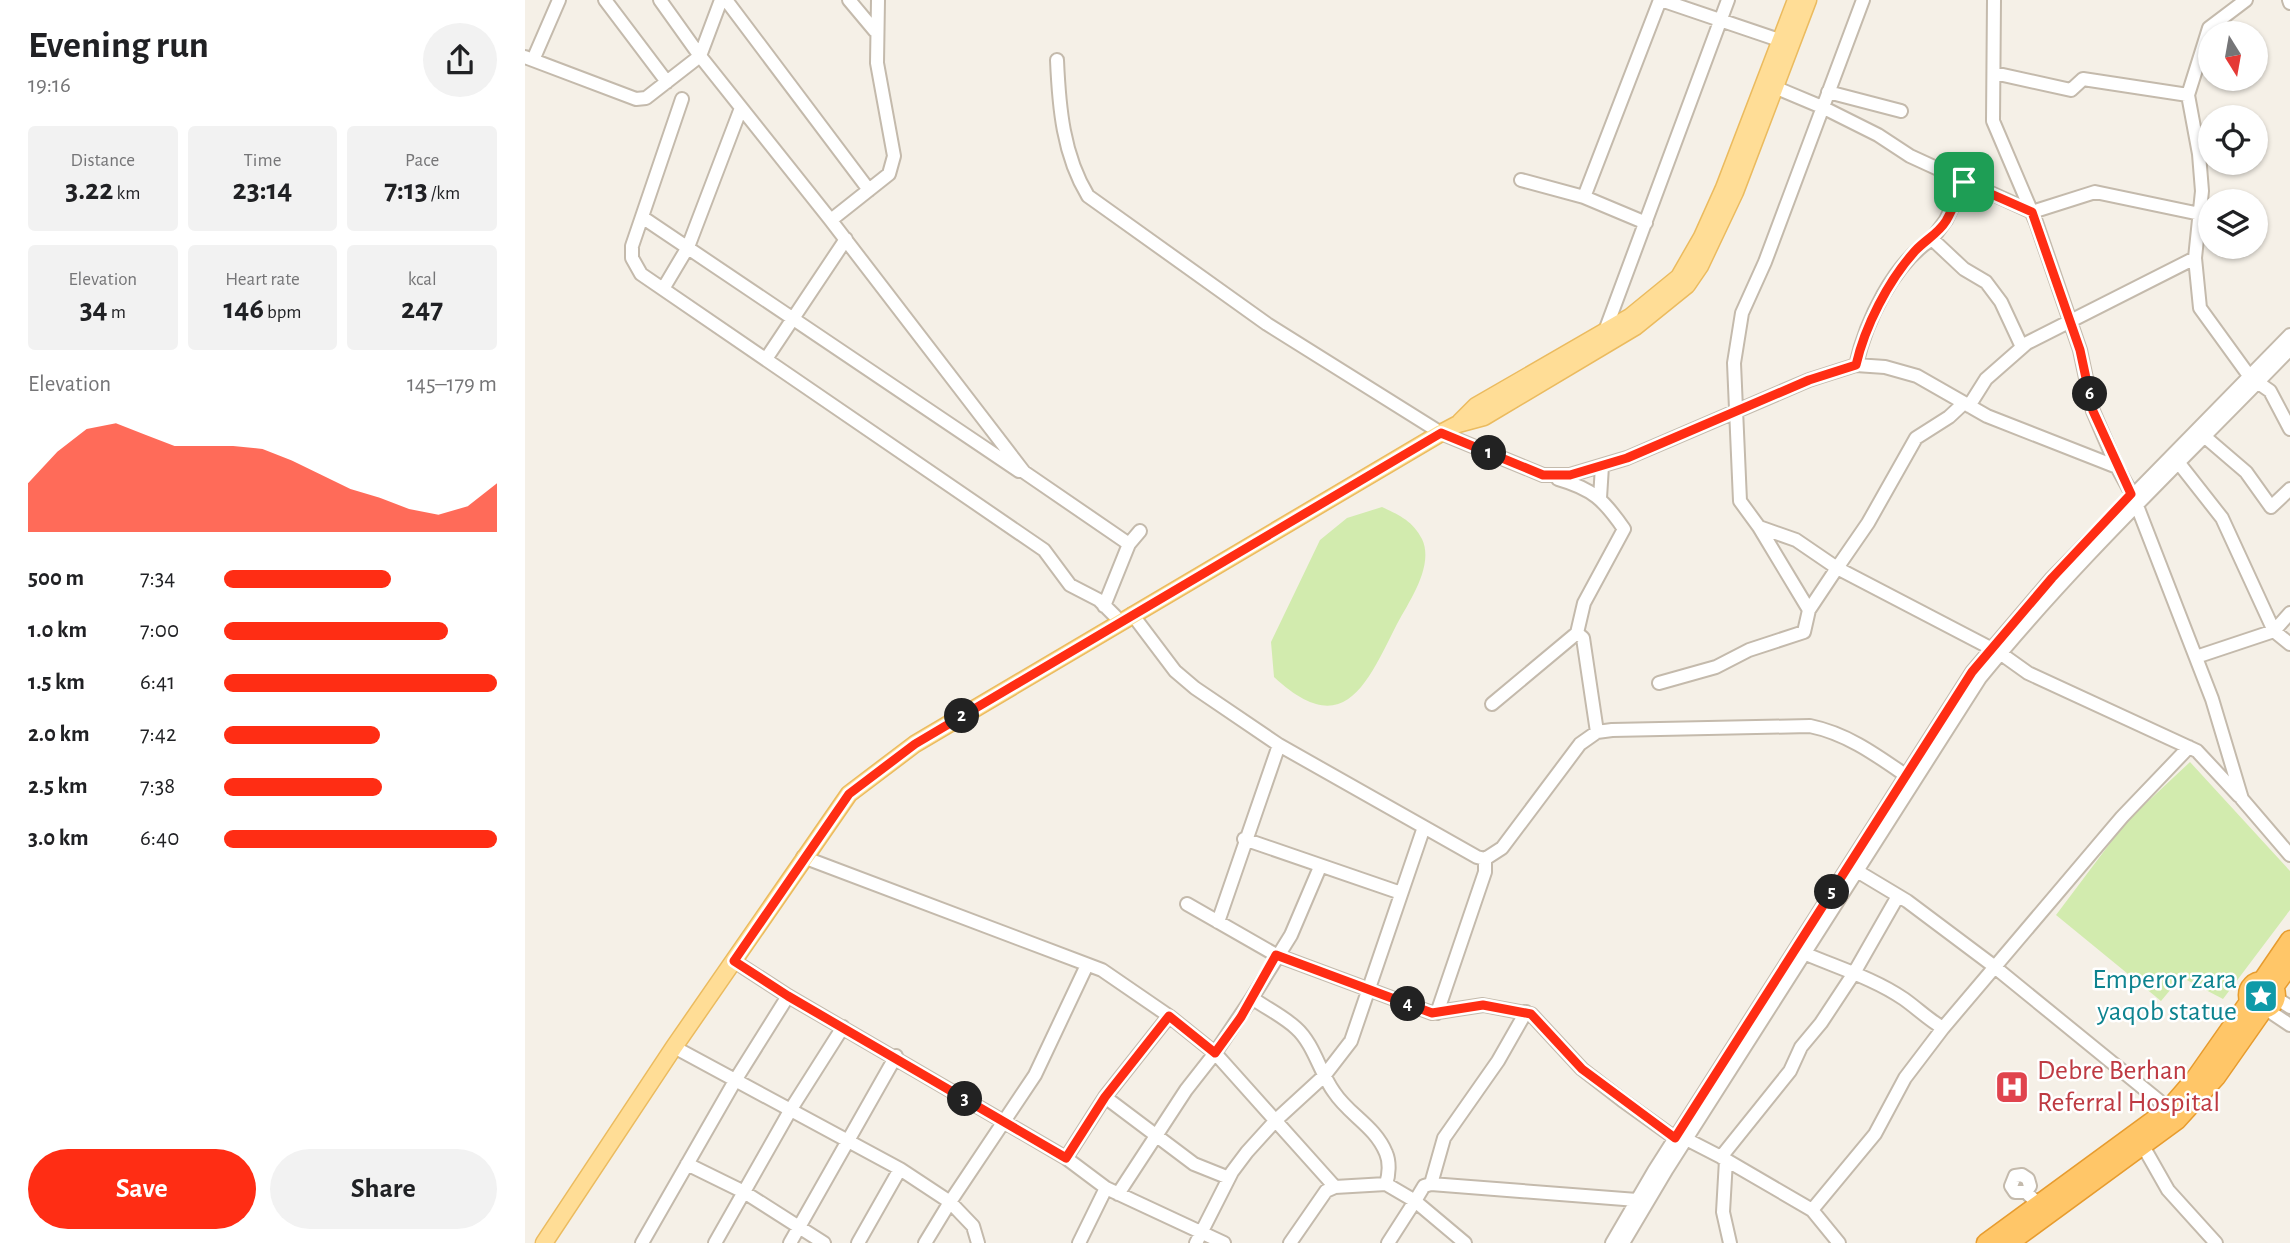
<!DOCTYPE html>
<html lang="en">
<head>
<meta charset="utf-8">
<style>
  body { margin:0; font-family:"Alegreya Sans",sans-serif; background:#f2f2f2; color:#202124; height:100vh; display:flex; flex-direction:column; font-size:26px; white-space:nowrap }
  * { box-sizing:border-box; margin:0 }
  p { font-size:23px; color:#757577 }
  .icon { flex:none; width:38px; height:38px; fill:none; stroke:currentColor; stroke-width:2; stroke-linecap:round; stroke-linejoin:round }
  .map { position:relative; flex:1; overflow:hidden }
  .sheet { display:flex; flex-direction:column; background:#fff; width:525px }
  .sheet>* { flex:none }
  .needle { width:46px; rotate:169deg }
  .controls { position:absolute; left:1673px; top:21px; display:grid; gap:14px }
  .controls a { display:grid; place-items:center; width:70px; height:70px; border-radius:50%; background:#fff; box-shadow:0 2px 5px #0004; font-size:35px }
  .pin { position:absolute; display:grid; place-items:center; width:60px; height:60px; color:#fff; margin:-30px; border-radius:14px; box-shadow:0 4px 10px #0006 }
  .km { position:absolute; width:35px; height:35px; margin:-18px; border-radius:50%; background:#222; color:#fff; font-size:19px; line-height:35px; text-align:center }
  .round { display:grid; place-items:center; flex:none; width:74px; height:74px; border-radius:37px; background:#f2f2f2 }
  .headline { display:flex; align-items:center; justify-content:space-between; height:119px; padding:0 28px }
  h1 { font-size:38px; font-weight:700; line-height:52px }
  .figures { display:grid; grid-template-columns:repeat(3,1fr); gap:10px; height:119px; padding:7px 28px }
  .figures div { display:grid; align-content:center; border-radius:7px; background:#f2f2f2; text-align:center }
  .figures b { font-size:30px; font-weight:700 }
  .figures small { font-size:19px; font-weight:400 }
  .figures p { font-size:19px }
  .chart { height:196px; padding:14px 28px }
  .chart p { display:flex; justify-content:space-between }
  .chart svg { width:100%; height:126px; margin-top:7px; fill:#ff2d14; opacity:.7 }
  .action { display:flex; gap:14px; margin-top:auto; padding:14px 28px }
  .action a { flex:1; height:80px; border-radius:42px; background:#ff2d14; color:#fff; font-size:28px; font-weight:700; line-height:80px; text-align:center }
  .action a+a { background:#f2f2f2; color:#202124 }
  ul { padding:0 28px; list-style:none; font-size:23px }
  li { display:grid; grid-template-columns:112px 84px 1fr; align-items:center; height:52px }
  li i { height:18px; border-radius:9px; background:#ff2d14 }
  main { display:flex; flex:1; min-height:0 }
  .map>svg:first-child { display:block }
  .green { fill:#d2ebae }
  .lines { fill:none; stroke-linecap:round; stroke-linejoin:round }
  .minor-casing { stroke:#c4baac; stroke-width:16 }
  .major-casing { stroke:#ebbb5f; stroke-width:19 }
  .highway-casing { stroke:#e79c2f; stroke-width:21 }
  .minor { stroke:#fff; stroke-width:12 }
  .major { stroke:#ffdd96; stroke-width:16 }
  .highway { stroke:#ffc668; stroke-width:18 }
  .route-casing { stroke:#fff; stroke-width:14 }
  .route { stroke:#ff2d14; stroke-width:9 }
  .labels { text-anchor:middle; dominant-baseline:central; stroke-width:5; stroke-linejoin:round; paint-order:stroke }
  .culture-label { font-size:28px; fill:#0d838f; stroke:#fff; text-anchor:end }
  .health-label { font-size:28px; fill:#be3a42; stroke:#fff; text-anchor:start }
</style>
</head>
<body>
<main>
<section class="sheet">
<div class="headline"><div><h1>Evening run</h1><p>19:16</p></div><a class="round"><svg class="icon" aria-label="share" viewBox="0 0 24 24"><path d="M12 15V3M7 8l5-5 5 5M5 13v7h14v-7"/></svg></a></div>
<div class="figures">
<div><p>Distance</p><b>3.22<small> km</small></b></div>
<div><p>Time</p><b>23:14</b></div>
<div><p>Pace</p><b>7:13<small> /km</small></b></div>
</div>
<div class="figures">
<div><p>Elevation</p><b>34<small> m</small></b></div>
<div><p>Heart rate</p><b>146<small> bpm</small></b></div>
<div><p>kcal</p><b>247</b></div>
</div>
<div class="chart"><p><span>Elevation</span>145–179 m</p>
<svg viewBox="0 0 160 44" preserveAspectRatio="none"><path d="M0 44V27L10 16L20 8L30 6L40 10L50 14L60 14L70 14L80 15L90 19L100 24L110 29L120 32L130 36L140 38L150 35L160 27V44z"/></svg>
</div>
<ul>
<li><b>500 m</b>7:34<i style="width:61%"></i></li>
<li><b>1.0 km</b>7:00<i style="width:82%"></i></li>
<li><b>1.5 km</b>6:41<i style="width:100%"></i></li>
<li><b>2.0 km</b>7:42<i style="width:57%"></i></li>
<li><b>2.5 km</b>7:38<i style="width:58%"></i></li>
<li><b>3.0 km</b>6:40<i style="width:100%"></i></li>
</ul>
<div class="action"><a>Save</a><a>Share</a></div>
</section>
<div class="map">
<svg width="1765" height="1243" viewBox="0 0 1765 1243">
  <rect width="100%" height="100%" fill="#f5f0e7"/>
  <path class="green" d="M 857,507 C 874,515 888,521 897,539 C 910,567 882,604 870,628 C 840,688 817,740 749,677 L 746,642 L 795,540 L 822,518 Z
    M 1665,762 L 1765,871 L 1765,910 L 1698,999 L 1656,977 L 1636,1001 L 1531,915 L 1601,822 Z"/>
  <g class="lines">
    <g class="minor-casing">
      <path id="minor" d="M 80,0 L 142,82
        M 135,0 L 175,56 L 304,218 L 499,472 L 604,544
        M 201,0 L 344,190
        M 324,0 L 350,31
        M 1136,0 L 1263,43
        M 1469,0 L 1468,121 L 1511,222 L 1555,350 L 1568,411 L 1592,467
        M 1764,0 L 1765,3
        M 0,57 L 111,99 L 121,98 L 175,56 L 196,0
        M 8,60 L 34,0
        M 532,60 C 534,107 538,155 563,196 L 742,324 L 916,433 L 1018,475 L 1045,475 L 1102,458 L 1284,380 L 1331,365 L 1360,367 L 1392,376 L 1462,416 L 1592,467 L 1609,498 L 1687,699 L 1717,799 L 1765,855
        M 1469,73 L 1546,90 L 1558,79 L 1663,95 L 1684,28 L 1721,0
        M 1242,84 L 1297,107 L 1353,135 L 1385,156 L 1507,212 L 1570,192 L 1675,214
        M 1303,92 L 1376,111
        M 1663,95 L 1674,154 L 1677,191 L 1670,258
        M 157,99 L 107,246 L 107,258 L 116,274 L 519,550 L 545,585 L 574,600 L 595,621
        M 996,180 L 1059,197 L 1121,223
        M 1439,182 L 1421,220 L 1407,239 L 1439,269 L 1461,282 L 1476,302 L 1497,347
        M 1059,197 L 1135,0
        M 117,217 L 494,471
        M 306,220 L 364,174 L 369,156 L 352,63 L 353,0
        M 138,289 L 163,247 L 216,108
        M 1082,334 L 1080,331 L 1203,0
        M 241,359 L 321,239
        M 1331,365 C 1341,321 1368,264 1407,239
        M 1439,403 L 1424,417 L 1391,438 L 1343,523 L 1312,568 L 1475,653 L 1503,673 L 1672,751 L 1714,796
        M 1444,406 L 1461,379 L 1502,343 L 1670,258 L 1675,308 L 1725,377 L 1745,391 L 1765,429
        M 1679,436 L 1721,472 L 1746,507 L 1765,489
        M 1653,462 L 1697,518 L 1749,631 L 1765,613
        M 1075,498 L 1077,466
        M 1234,527 L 1284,610 L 1312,568 L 1271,540 L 1234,527 L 1215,501 L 1209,363 L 1217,313 L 1240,262 L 1338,0
        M 579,606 L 604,544 L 615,531
        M 607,614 L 650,671 L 670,688 L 754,745 L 952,857 L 960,859 L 977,848 L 1055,744 L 1072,732 L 1087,730 L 1285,726 C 1324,734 1354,757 1386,779
        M 1052,633 L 1058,638 L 1072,732
        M 1671,657 L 1749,631 L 1765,644
        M 1134,683 L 1191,667 L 1224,650 L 1279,632 L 1284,610
        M 967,704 L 1052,633 L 1059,603 L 1099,529 C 1079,500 1068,489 1033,479
        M 719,839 L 876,893
        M 278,857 L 577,970 L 644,1016 L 690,1053 L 661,1090 L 593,1194
        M 1327,868 L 1382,901 L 1466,964 L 1644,1109
        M 662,904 L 751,955 L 907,1013 L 958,1005 L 1006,1014 L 1057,1069 L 1097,1100 L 1150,1138 L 1161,1139 L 1196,1157 L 1287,1210 L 1314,1243
        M 693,922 L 754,745
        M 1281,954 C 1314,968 1350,979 1379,999 C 1393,1009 1404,1020 1418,1028 L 1597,817 L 1664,747
        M 209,961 L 263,996 L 541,1158 L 581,1188 L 699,1243
        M 727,998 L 766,935 L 795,867
        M 1751,998 L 1765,1007
        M 1741,1009 L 1765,1025
        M 912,1013 L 960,872 L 960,859
        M 149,1047 L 375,1169 L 425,1202 L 510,1075 L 562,965
        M 580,1097 L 669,1164 L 704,1178
        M 1618,1146 L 1643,1190 L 1691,1243
        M 1196,1157 L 1265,1071 L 1276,1047 L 1296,1023 L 1329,973 L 1373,896
        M 541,1158 L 580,1097 L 644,1016
        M 1201,1160 L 1198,1212 L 1205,1243
        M 162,1164 L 219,1192 L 299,1243
        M 861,1184 L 890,1201 L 863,1243
        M 906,1184 L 919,1138 L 973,1061 L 1001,1012
        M 1501,1192 L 1505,1186 L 1503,1179 L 1497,1175 L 1490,1176 L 1486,1186 L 1490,1192 L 1501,1192 L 1514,1205
        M 1287,1210 L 1350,1134 L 1380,1078 L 1418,1028
        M 117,1243 L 211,1079 L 263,996
        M 190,1243 L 266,1109 L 318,1027
        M 265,1243 L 371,1056
        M 333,1243 L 375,1169
        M 400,1243 L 425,1202 L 448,1226 L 453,1243
        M 554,1243 L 581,1188
        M 671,1243 L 707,1172 L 722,1152 L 751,1120 L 799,1076 L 826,1041 L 899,827
        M 765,1243 L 801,1191 L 810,1187 L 861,1184 C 864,1175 865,1162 861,1153 C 850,1126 824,1115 809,1092 C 795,1073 789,1044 771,1028 C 758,1016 741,1008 727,998 L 690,1053 L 810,1187
        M 940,1243 L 890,1201 L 899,1186 L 906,1184 L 1112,1200
        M 1087,1243 L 1129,1171 L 1447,672 L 1527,578 L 1765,335
        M 1098,1243 L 1142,1169 L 1455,678 C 1551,560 1660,458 1765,349"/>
    </g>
    <g class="major-casing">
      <path id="major" d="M 935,422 L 951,406 L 1105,317 L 1154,277 L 1177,237 L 1199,188 L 1271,0
        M 19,1243 L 149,1047 L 324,794 L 390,744 L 916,433 L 933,424 L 959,417 L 1110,327 L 1162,285 L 1175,266 L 1210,192 L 1283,0"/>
    </g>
    <g class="highway-casing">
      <path id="highway" d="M1723 995a14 14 0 1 1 28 0a14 14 0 1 1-28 0Z
        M 1737,981 L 1765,940
        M 1749,987 L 1765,965
        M 1461,1243 L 1644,1109 L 1670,1079 L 1724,1002
        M 1484,1243 L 1652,1120 L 1691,1077 L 1738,1010"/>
    </g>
    <use href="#minor" class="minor"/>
    <use href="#major" class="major"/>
    <use href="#highway" class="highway"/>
  </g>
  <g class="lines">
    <g class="route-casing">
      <path id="route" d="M 1439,182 L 1507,212 L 1555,350 L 1568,411 L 1606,494 L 1527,578 L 1447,672 L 1150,1138 L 1057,1069 L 1006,1014 L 958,1005 L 907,1013 L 751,955 L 716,1017 L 690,1053 L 644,1016 L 580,1097 L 541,1158 L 263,996 L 209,961 L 324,794 L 390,744 L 916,433 L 1018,475 L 1045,475 L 1102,458 L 1284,380 L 1331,365 C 1340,326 1363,281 1390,251 C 1400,240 1413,234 1421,221 C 1428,209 1433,195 1439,182 Z"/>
    </g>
    <use href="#route" class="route"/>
  </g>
  <defs>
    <g id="sight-square" transform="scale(1.75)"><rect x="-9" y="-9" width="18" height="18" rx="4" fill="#0f9aa8" stroke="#fff"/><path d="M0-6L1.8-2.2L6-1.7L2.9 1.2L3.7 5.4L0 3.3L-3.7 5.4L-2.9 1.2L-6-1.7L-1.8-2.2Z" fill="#fff"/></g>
    <g id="hospital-square" transform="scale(1.75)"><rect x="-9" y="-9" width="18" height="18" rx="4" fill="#e0444e" stroke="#fff"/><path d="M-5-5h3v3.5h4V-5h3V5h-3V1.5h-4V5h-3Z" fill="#fff"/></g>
  </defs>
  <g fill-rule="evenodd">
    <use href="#sight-square" x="1736" y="996"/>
    <use href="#hospital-square" x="1487" y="1087"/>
  </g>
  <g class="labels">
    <g class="culture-label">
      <text x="1712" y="980">Emperor zara<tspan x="1712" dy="32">yaqob statue</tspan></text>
    </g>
    <g class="health-label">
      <text x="1512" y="1071">Debre Berhan<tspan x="1512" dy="32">Referral Hospital</tspan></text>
    </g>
  </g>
</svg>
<div class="controls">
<a><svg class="needle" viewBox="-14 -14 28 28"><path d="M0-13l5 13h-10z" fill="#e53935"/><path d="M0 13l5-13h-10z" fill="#757577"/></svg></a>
<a><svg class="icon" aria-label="locate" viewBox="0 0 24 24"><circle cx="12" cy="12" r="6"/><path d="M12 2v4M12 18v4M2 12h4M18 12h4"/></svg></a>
<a><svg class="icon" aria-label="layers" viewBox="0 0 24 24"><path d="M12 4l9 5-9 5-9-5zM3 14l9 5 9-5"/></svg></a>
</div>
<div class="pin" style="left:1439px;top:182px;background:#1e9e55"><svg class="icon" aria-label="arrive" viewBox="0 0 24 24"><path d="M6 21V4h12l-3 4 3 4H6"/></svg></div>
<b class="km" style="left:964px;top:453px">1</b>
<b class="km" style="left:437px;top:716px">2</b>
<b class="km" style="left:440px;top:1099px">3</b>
<b class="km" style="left:883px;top:1004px">4</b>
<b class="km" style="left:1307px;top:892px">5</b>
<b class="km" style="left:1565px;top:394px">6</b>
</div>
</main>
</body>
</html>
